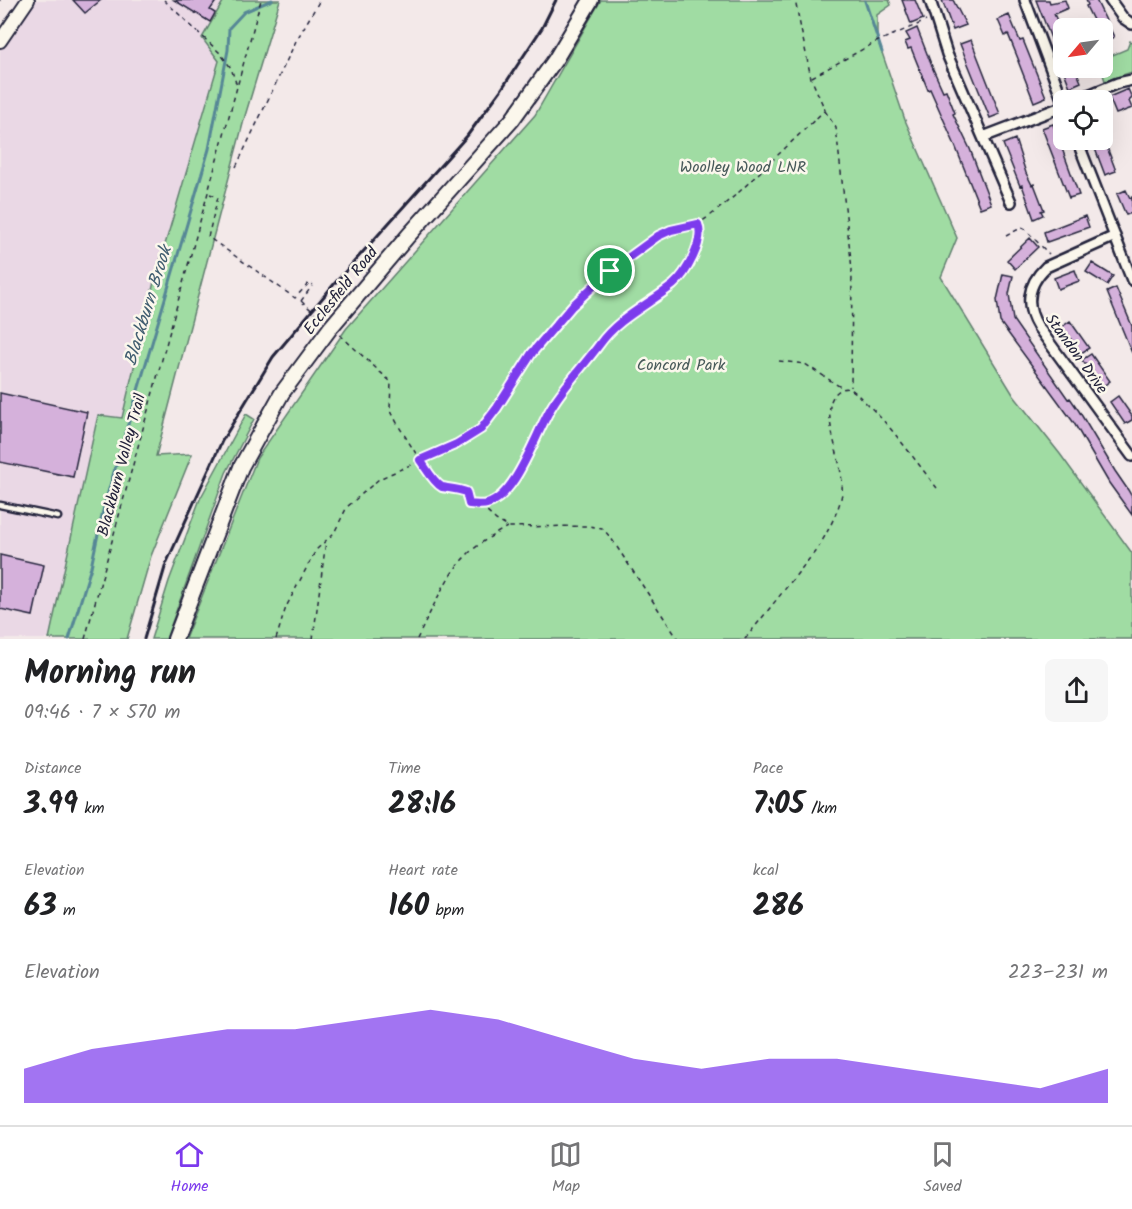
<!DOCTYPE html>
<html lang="en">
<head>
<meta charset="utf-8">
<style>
  body { margin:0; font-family:Kalam,sans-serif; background:#f6f6f6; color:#202124; height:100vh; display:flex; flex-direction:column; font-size:22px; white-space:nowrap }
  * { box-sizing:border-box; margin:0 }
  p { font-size:20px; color:#757577 }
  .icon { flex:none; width:33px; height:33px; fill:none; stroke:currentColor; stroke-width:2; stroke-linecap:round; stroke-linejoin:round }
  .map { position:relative; height:639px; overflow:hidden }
  .details { display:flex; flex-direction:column; background:#fff; flex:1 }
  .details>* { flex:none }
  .needle { width:39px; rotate:241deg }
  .buttons { position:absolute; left:1053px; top:18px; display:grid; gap:12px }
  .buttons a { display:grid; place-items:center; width:60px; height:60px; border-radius:9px; background:#fff; box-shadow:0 6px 24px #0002; font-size:30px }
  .pin { position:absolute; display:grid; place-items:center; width:51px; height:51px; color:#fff; margin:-26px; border:3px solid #fff; border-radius:50%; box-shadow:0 2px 6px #0007 }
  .round { display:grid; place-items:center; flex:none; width:63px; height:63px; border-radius:9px; background:#f6f6f6 }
  .overview { display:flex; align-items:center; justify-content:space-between; height:102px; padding:0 24px }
  h1 { font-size:33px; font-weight:700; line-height:45px }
  .stats { display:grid; grid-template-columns:repeat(3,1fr); gap:9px; height:102px; padding:6px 24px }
  .stats div { display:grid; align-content:center }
  .stats b { font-size:30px; font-weight:700 }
  .stats small { font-size:16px; font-weight:400 }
  .stats p { font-size:16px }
  .chart { height:168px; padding:12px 24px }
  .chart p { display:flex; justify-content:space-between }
  .chart svg { width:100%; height:108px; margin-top:6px; fill:#7c3aed; opacity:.7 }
  .menu { display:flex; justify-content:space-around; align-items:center; height:84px; border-top:2px solid #e0e0e0; background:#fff; font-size:16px; color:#757577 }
  .menu a { display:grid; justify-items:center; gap:3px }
  .menu .on { color:#7c3aed }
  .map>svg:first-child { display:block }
  .built { fill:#ead8e5 }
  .green { fill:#a0dca3; stroke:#617f6f; stroke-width:1.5 }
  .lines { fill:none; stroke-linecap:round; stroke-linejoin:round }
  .stream { stroke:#568796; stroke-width:3 }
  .building { fill:#d5b1db; stroke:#22223b; stroke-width:1.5 }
  .service-casing { stroke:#22223b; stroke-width:9 }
  .minor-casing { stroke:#22223b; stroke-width:14 }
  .tertiary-casing { stroke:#22223b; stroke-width:16 }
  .secondary-casing { stroke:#22223b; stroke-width:18 }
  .path { stroke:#22223b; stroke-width:1.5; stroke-dasharray:4.5 4.5; stroke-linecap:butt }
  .service { stroke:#fbf7ec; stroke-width:4.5 }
  .minor { stroke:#fbf7ec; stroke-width:9 }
  .tertiary { stroke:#fbf7ec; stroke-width:12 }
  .secondary { stroke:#fbf7ec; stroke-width:14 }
  .rail { stroke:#22223b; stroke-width:3 }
  .path-bridge { stroke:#22223b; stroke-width:1.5; stroke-dasharray:4.5 4.5; stroke-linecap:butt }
  .route-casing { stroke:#fff; stroke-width:12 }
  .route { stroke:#7c3aed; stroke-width:8 }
  .labels { text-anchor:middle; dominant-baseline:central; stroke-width:5; stroke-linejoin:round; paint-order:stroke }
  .park-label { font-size:16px; fill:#485a5a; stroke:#fbf7ec }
  .street-label { font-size:16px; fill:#22223b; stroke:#fbf7ec }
  .water-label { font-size:18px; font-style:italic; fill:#405d70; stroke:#fbf7ec }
</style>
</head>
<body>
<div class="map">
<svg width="1132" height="639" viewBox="0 0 1132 639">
  <rect width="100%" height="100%" fill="#f3e9e9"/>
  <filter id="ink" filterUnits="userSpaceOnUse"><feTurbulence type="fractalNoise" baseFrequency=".0167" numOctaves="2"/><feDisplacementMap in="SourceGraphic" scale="12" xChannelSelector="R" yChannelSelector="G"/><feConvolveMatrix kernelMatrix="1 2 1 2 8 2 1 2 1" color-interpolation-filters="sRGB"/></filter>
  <g filter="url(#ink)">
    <path class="built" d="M 20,0 L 224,0 L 203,38 L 220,61 L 154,282 L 122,419 L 98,415 L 49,639 L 0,639 L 0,29 Z"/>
    <path class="green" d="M 224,0 L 280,0 L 245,116 L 156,456 L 192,454 L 151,556 L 127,639 L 49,639 L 98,415 L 122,418 L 154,282 L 219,61 L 202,38 Z
      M 601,0 L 889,0 L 891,5 L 877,15 L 877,38 L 905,120 L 957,238 L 941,277 L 1014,396 L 1060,454 L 1132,553 L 1132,639 L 185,639 L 257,458 L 346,329 L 535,115 Z
      M 1130,41 L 1132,42 L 1132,72 L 1105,81 L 1101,68 L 1102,68 L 1103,59 L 1127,49 Z
      M 246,414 L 254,419 L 226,473 L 166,639 L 151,639 L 169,581 L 200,499 Z"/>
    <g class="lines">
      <path class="stream" d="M 865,1 L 882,52
        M 69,639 L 91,567 L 104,506 L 209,149 L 228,50 L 229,28 L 244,12 L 272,0"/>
    </g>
    <path class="building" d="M 73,0 L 101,0 L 85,13 Z
      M 174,0 L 217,0 L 210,10 L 215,13 L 210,22 Z
      M 902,0 L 915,0 L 923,19 L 911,24 Z
      M 942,0 L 953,0 L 966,25 L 953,30 Z
      M 1036,0 L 1049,0 L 1050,3 L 1065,0 L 1068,8 L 1054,14 L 1064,36 L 1064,68 L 1075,68 L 1081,82 L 1070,87 Z
      M 1086,0 L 1096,0 L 1114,37 L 1102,43 L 1102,28 L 1097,28 L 1086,6 L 1088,5 Z
      M 1009,15 L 1020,41 L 1023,40 L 1046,97 L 1034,102 L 1018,61 L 1019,61 L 1008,34 L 1005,36 L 998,20 Z
      M 917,28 L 933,69 L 943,91 L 946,90 L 955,113 L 953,114 L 970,149 L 991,204 L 980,208 L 954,143 L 930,89 L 928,90 L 911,48 L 908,49 L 905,42 L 910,40 L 906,33 Z
      M 971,40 L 1000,114 L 990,118 L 960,44 Z
      M 1128,89 L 1132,98 L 1129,101 L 1132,108 L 1116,114 L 1109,97 Z
      M 1053,124 L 1079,195 L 1069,198 L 1042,128 Z
      M 1015,139 L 1026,173 L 1032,185 L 1034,184 L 1044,210 L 1041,211 L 1043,215 L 1034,219 L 1022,185 L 1020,186 L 1003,144 Z
      M 1105,142 L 1116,171 L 1105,175 L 1094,146 Z
      M 1126,190 L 1130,198 L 1132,197 L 1132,213 L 1126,215 L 1117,194 Z
      M 1085,216 L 1089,227 L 1047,242 L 1044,232 Z
      M 1030,238 L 1038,247 L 1015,269 L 1007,260 Z
      M 1092,263 L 1113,276 L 1107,285 L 1086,272 Z
      M 1075,270 L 1079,281 L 1058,289 L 1054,278 Z
      M 1003,274 L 1013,276 L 1009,294 L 1013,320 L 1068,399 L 1070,398 L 1079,411 L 1115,471 L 1128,490 L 1132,497 L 1132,515 L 1109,483 L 1074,423 L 1000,322 L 997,300 Z
      M 1116,288 L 1132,326 L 1132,353 L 1107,292 Z
      M 1070,321 L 1089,348 L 1081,353 L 1062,327 Z
      M 1091,354 L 1110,381 L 1102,387 L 1082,360 Z
      M 0,393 L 87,412 L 73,477 L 0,462 Z
      M 1118,396 L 1132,416 L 1132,420 L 1125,424 L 1110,402 Z
      M 0,555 L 44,565 L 33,616 L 0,609 Z"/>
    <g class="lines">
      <g class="service-casing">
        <path id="service" d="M 0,505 L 58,517"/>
      </g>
      <g class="minor-casing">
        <path id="minor" d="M 930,0 L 947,54 L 1011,202
          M 1025,0 L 1064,104
          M 1110,0 L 1123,18 L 1132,24
          M 1076,100 L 1118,83 L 1132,80
          M 983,137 L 1064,106
          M 1077,140 L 1132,280
          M 1115,236 L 1046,267 C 1027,285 1025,306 1038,327 L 1132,456"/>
      </g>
      <g class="tertiary-casing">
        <path id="tertiary" d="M 0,41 L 28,0"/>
      </g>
      <g class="secondary-casing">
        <path id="secondary" d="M 175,639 L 241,467 L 282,393 L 331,327 L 408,236 L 512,120 L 555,60 L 591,0"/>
      </g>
      <path class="path" d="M 164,0 L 220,53 L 231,68 L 237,86
        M 0,1 L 0,0
        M 812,77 L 876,42 L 926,21
        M 825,111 L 836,128 L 852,269 L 851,387
        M 236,167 L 296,41 L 320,0
        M 210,194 L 218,197 L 208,237 L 295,298 L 309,283 L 313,285
        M 1006,236 L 1017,230 L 1024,228 L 1049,254
        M 301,301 L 312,286
        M 317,315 L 323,320
        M 340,335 L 391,382 L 390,409 L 398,425 L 420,460 L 434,479 L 443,487 L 454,487 L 466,492 L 469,504 L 488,504 L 504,492 L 517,478 L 554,403 L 604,338 L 618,324 L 675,283 L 689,263 L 699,243 L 700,229 L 699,225
        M 779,361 L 805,364 L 842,388
        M 488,504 L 486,511 L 496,520 L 508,527 L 589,526 L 602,528 L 611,538 L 678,639
        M 85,639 L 261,0
        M 276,639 L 286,607 L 316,550 L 334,533 L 347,507 L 379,479 L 457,444 L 481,429 L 497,408 L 532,353 L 572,306 L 610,271 L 658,236 L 671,229 L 698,224 L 711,215 L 737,194 L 825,110 L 811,78 L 795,0
        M 313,639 L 326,541
        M 417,639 C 430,614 445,577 465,557 C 477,544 492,536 507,527
        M 745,639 L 818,548 C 827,533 840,509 842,493 C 844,464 827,431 830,406 C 831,395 842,384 852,390 C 857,393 861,399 866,403 C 893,428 914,459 937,488"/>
      <use href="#service" class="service"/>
      <use href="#minor" class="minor"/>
      <use href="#tertiary" class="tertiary"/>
      <use href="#secondary" class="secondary"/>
      <path class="rail" d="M 144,639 L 166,564 L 222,441 L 273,357 L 335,283 L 467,136 L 501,90 L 542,28 L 556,0"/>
      <path class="path-bridge" d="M 301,301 L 317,315"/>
    </g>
  </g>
  <g class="lines" filter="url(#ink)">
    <g class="route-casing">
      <path id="route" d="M 698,224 C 705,241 686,274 673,285 C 648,305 618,318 599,345 C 585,364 567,383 554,403 C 537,428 518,495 487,504 C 482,506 474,504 469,504 L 466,492 C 459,489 447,488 442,487 C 433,482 426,468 420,460 L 457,444 L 481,429 L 497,408 L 532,353 L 572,306 L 610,271 L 658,236 L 671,230 Z"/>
    </g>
    <use href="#route" class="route"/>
  </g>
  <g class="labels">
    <g class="park-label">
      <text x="743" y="167">Woolley Wood LNR</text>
      <text x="681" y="365">Concord Park</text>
    </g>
    <g class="street-label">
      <text transform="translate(341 291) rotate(-51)">Ecclesfield Road</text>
      <text transform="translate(1076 354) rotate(54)">Standon Drive</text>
      <text transform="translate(122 465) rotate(-75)">Blackburn Valley Trail</text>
    </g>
    <g class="water-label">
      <text transform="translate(149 306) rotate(-73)">Blackburn Brook</text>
    </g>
  </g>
</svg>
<div class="buttons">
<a><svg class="needle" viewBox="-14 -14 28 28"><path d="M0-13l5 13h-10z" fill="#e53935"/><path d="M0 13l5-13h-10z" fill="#757577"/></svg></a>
<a><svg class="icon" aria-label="locate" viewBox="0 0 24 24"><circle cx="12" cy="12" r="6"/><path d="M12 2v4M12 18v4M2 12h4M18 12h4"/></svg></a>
</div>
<div class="pin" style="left:610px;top:271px;background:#1e9e55"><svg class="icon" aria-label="arrive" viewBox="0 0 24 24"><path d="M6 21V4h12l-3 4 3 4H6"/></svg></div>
</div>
<section class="details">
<div class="overview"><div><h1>Morning run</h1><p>09:46 · 7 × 570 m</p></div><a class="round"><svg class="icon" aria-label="share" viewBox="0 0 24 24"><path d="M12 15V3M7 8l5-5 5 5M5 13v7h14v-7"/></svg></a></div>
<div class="stats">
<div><p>Distance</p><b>3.99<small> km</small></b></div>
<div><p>Time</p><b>28:16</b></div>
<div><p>Pace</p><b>7:05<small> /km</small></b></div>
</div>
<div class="stats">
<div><p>Elevation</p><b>63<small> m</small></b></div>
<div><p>Heart rate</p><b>160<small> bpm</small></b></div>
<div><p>kcal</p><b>286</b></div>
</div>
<div class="chart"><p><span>Elevation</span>223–231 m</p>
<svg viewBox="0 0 160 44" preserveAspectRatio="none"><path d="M0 44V30L10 22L20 18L30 14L40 14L50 10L60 6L70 10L80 18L90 26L100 30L110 26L120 26L130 30L140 34L150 38L160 30V44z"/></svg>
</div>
</section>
<nav class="menu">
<a class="on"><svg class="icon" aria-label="home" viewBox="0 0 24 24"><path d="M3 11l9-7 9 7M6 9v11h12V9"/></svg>Home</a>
<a><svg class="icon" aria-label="map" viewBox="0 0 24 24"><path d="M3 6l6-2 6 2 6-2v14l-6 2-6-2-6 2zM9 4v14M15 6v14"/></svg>Map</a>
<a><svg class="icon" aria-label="saved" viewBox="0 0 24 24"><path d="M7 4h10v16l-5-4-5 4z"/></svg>Saved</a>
</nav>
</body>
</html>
